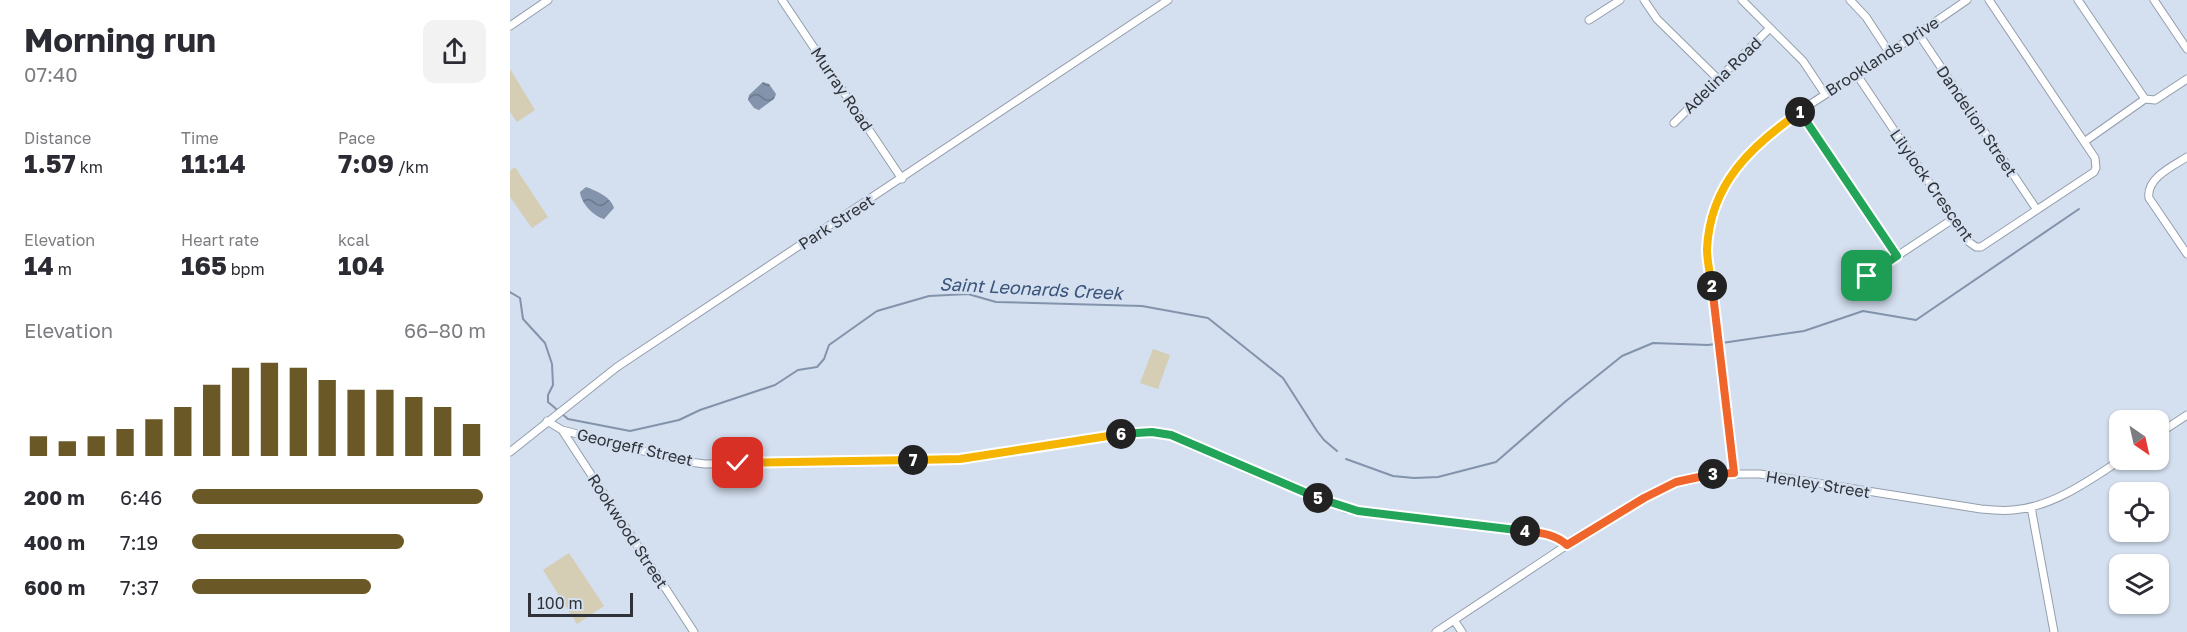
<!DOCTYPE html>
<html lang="en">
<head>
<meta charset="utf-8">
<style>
  body { margin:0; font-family:"Golos Text",sans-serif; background:#f2f2f3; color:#2b2b33; height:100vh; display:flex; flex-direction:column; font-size:22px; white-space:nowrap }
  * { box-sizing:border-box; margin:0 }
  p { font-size:20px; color:#7c7c81 }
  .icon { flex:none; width:33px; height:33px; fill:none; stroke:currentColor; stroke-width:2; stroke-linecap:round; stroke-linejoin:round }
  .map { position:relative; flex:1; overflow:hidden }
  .sheet { display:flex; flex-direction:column; background:#fff; width:510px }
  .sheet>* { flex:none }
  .needle { width:39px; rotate:146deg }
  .fabs { position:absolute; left:1599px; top:410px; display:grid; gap:12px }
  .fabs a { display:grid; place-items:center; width:60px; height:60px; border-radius:12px; background:#fff; box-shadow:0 2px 4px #0004; font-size:30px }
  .scale { position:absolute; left:18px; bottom:15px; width:105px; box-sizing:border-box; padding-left:6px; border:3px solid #2f3339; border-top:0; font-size:16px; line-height:21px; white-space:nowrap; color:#2f3339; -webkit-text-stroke:4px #d4dfef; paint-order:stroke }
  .pin { position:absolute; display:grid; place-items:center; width:51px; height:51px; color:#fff; margin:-26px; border-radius:12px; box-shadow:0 3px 9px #0006 }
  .km { position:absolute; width:30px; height:30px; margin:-15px; border-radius:50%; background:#222; color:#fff; font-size:16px; line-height:30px; text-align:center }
  .round { display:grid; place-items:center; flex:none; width:63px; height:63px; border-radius:12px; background:#f2f2f3 }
  .headline { display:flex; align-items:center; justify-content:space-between; height:102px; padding:0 24px }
  h1 { font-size:33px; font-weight:700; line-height:45px }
  .stats { display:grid; grid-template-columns:repeat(3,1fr); gap:9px; height:102px; padding:6px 24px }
  .stats div { display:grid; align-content:center }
  .stats b { font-size:26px; font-weight:700 }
  .stats small { font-size:16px; font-weight:400 }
  .stats p { font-size:16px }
  .chart { height:168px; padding:12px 24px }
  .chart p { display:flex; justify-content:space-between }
  .chart svg { width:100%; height:108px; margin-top:6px; stroke:#6a5927; stroke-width:6 }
  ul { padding:0 24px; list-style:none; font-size:20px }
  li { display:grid; grid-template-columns:96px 72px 1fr; align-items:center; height:45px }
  li i { height:15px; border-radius:8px; background:#6a5927 }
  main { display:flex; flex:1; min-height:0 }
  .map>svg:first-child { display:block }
  .garden { fill:#d5cdb4 }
  .water { fill:url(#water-waves) }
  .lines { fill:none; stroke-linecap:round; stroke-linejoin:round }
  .stream { stroke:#8393ab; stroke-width:2 }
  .minor-casing { stroke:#949ead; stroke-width:9 }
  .minor { stroke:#fff; stroke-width:7 }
  .split-1-casing { stroke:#fff; stroke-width:12 }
  .split-2-casing { stroke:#fff; stroke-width:12 }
  .split-3-casing { stroke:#fff; stroke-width:12 }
  .split-4-casing { stroke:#fff; stroke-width:12 }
  .split-5-casing { stroke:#fff; stroke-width:12 }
  .split-6-casing { stroke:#fff; stroke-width:12 }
  .split-7-casing { stroke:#fff; stroke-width:12 }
  .split-8-casing { stroke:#fff; stroke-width:12 }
  .split-1 { stroke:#22a559; stroke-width:8 }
  .split-2 { stroke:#f5b400; stroke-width:8 }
  .split-3 { stroke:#f0652b; stroke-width:8 }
  .split-4 { stroke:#f0652b; stroke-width:8 }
  .split-5 { stroke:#22a559; stroke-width:8 }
  .split-6 { stroke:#22a559; stroke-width:8 }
  .split-7 { stroke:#f5b400; stroke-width:8 }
  .split-8 { stroke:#f5b400; stroke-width:8 }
  .labels { text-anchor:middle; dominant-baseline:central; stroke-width:5; stroke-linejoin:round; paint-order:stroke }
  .street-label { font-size:16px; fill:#2f3339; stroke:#d4dfef }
  .water-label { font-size:18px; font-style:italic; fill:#3b547a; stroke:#d4dfef }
</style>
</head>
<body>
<main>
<section class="sheet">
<div class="headline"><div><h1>Morning run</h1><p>07:40</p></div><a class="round"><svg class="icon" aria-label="share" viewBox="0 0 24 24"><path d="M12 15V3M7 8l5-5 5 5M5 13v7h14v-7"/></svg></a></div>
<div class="stats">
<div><p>Distance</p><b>1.57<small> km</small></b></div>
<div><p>Time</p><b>11:14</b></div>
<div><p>Pace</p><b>7:09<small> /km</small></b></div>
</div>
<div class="stats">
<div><p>Elevation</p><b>14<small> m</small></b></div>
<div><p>Heart rate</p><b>165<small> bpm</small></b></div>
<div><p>kcal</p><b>104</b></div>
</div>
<div class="chart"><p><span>Elevation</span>66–80 m</p>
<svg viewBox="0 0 160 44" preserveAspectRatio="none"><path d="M5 44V36M15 44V38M25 44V36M35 44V33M45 44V29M55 44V24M65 44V15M75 44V8M85 44V6M95 44V8M105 44V13M115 44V17M125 44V17M135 44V20M145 44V24M155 44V31"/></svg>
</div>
<ul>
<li><b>200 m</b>6:46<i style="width:99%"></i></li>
<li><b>400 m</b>7:19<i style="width:72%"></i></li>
<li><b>600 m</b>7:37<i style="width:61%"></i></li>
</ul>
</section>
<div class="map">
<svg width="1677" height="632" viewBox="0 0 1677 632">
  <defs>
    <pattern id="water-waves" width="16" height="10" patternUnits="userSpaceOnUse" patternTransform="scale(1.5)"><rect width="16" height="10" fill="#8393ab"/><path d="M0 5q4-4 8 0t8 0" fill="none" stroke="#6c798c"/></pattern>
  </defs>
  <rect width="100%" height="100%" fill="#d4dfef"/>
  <path class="garden" d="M 0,69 L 25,110 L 7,122 L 0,112 Z
    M 5,167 L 38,217 L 22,228 L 0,197 L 0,171 Z
    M 643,349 L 660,355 L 648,389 L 630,383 Z
    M 59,553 L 94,606 L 67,624 L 33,570 Z"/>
  <path class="water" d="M 253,82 L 259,84 L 266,94 L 264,99 L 249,110 L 244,108 L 238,100 L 239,95 Z
    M 76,187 C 87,191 101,197 104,208 L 94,219 C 83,216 71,203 70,192 Z"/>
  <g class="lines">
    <path class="stream" d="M 0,292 L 10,298 L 13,319 L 35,343 L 42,364 L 43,385 L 38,395 L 38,402 L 58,419 L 120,431 L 169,420 L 190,410 L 265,385 L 288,370 L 307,367 L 314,359 L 319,345 L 367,311 L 419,296 L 458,294 L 486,302 L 632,306 L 698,318 L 773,378 L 807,431 L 814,440 L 827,451
      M 836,459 L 883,476 L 904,478 L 928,477 L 986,462 L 1056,401 L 1112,356 L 1143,343 L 1198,345 L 1294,331 L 1353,311 L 1406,320 L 1569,209"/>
    <g class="minor-casing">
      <path id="minor" d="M 272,0 L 392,179
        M 1134,0 L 1147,19 L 1208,79
        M 1232,0 L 1293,61 L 1315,94
        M 1340,0 L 1356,17 L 1379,52
        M 1568,0 L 1635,99 L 1645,100 L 1677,79
        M 1644,0 L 1677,49
        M 1079,20 L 1110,0
        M 0,26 L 38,0
        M 1408,33 L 1527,210
        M 1347,75 L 1459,242 L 1466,247 L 1471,247 L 1584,172 L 1586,168 L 1585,158 L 1479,0
        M 1290,111 L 1387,256
        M 1164,123 L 1260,28
        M 1574,142 L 1635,99
        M 1677,157 C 1663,166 1636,178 1639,198 L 1677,254
        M 1357,276 L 1443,219
        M 37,421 L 52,430 L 172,461 L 195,464 L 450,459 L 622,432 L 652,433 L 669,438 L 836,509 L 1036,533 L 1050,539 L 1057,545
        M 52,430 L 184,632
        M 1648,434 L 1677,415
        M 0,452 L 107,367 L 658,0
        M 1225,473 L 1197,250 C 1198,240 1198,229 1201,218 C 1218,148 1292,111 1347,74 C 1384,50 1421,25 1457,0
        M 1521,507 L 1544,632
        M 944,620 L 952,632
        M 926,632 L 1057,545 L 1134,498 L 1165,482 L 1203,474 L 1250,474 L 1471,509 C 1481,510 1493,511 1503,510 C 1543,507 1580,480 1612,459"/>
    </g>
    <use href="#minor" class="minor"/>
  </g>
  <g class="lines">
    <g class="split-1-casing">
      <path id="split-1" d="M 1290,112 L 1387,256 L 1357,276"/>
    </g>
    <g class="split-2-casing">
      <path id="split-2" d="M 1202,286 C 1200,274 1197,261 1197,249 C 1200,184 1241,146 1290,112"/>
    </g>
    <g class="split-3-casing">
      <path id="split-3" d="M 1202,286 L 1224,473 L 1203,474"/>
    </g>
    <g class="split-4-casing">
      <path id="split-4" d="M 1015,531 C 1031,533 1045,534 1057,545 L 1134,498 L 1166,482 L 1203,474"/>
    </g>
    <g class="split-5-casing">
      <path id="split-5" d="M 808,498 L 848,511 L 1015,531"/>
    </g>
    <g class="split-6-casing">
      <path id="split-6" d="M 611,434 L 642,432 L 661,435 L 808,498"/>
    </g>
    <g class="split-7-casing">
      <path id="split-7" d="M 403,460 L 450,459 L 611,434"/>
    </g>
    <g class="split-8-casing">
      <path id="split-8" d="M 228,463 L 403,460"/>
    </g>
    <use href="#split-1" class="split-1"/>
    <use href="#split-2" class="split-2"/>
    <use href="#split-3" class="split-3"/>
    <use href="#split-4" class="split-4"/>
    <use href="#split-5" class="split-5"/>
    <use href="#split-6" class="split-6"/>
    <use href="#split-7" class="split-7"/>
    <use href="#split-8" class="split-8"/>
  </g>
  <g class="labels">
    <g class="street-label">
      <text transform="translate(1372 56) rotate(-33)">Brooklands Drive</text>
      <text transform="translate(1212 75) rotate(-44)">Adelina Road</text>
      <text transform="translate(332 89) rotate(56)">Murray Road</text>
      <text transform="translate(1467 121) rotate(56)">Dandelion Street</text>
      <text transform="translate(1422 185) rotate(55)">Lilylock Crescent</text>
      <text transform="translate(326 222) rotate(-33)">Park Street</text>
      <text transform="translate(125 447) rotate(13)">Georgeff Street</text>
      <text transform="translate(1308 484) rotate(9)">Henley Street</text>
      <text transform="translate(118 531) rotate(57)">Rookwood Street</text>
    </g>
    <g class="water-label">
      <text transform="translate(521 288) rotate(3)">Saint Leonards Creek</text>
    </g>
  </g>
</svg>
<div class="fabs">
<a><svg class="needle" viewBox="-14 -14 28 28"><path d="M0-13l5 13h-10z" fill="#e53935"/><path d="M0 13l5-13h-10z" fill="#7c7c81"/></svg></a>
<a><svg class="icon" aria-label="locate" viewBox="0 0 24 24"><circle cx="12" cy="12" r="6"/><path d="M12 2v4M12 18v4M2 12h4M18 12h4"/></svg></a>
<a><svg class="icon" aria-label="layers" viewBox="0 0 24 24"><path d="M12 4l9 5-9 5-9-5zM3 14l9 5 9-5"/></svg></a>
</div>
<div class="scale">100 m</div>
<div class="pin" style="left:1357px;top:276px;background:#1e9e55"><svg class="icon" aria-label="arrive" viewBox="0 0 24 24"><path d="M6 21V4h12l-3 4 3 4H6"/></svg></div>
<div class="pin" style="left:228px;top:463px;background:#d93025"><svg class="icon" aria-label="check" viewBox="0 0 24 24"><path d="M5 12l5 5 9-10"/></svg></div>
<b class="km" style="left:1290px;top:112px">1</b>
<b class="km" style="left:1202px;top:286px">2</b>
<b class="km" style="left:1203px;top:474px">3</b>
<b class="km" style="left:1015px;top:531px">4</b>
<b class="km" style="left:808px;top:498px">5</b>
<b class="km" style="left:611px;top:434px">6</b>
<b class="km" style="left:403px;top:460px">7</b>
</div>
</main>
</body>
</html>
